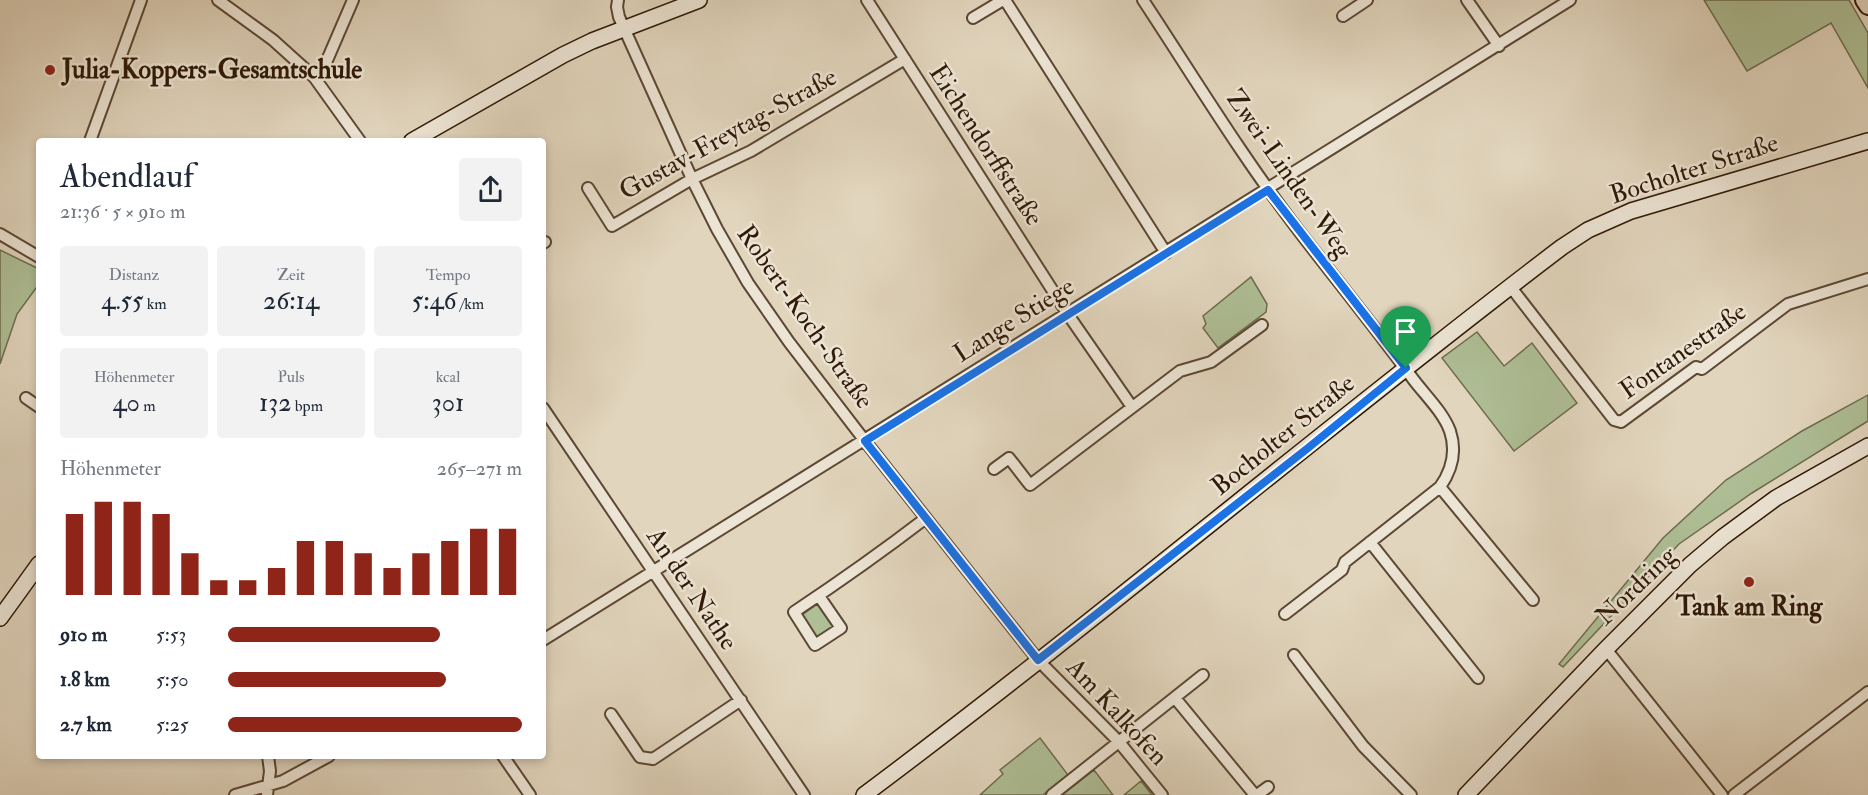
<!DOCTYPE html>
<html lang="de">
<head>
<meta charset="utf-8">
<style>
  body { margin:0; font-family:"IM FELL Double Pica",serif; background:#f2f2f3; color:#1f2937; height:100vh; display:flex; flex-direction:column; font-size:22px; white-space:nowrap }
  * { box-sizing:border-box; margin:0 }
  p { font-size:20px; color:#747a83 }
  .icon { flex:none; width:33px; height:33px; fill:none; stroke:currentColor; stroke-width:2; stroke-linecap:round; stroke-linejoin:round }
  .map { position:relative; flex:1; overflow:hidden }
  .sheet { position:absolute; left:36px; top:138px; width:510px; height:621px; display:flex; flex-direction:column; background:#fff; border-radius:6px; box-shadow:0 3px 9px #0003 }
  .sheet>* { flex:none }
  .pin { position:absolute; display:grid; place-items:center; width:51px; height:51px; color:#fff; margin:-62px -26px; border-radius:50% 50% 50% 0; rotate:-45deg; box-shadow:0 0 6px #0007 }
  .pin .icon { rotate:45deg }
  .round { display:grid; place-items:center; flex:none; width:63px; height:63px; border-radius:6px; background:#f2f2f3 }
  .headline { display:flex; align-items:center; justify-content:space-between; height:102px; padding:0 24px }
  h1 { font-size:33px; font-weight:600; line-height:45px }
  .figures { display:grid; grid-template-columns:repeat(3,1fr); gap:9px; height:102px; padding:6px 24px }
  .figures div { display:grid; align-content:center; border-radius:6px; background:#f2f2f3; text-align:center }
  .figures b { font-size:26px; font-weight:600 }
  .figures small { font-size:16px; font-weight:400 }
  .figures p { font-size:16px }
  .chart { height:168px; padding:12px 24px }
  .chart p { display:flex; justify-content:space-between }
  .chart svg { width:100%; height:108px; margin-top:6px; stroke:#8f2418; stroke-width:6 }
  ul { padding:0 24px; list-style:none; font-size:20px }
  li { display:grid; grid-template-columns:96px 72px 1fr; align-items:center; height:45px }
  li i { height:15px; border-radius:8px; background:#8f2418 }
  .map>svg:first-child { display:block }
  .green { fill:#aebe95; stroke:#6e6c4e; stroke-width:1.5 }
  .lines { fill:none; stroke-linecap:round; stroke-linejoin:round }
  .street-casing { stroke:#5c4834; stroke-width:14 }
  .secondary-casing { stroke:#2f1907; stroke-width:18 }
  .primary-casing { stroke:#2f1907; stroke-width:20 }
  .street { stroke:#ece4d4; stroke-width:10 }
  .secondary { stroke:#ece4d4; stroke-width:15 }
  .primary { stroke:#e1d5bd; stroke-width:16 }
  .route-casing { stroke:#fff; stroke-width:12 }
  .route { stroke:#1a73e8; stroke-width:8 }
  .poi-dot { fill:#8f2418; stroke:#ece4d4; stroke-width:2 }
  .labels { text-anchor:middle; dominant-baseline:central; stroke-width:5; stroke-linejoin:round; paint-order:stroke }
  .poi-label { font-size:26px; font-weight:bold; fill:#2f1907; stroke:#ece4d4; text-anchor:start }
  .street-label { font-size:26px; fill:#2f1907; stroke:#ece4d4 }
</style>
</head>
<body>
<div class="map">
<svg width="1868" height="795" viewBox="0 0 1868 795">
  <rect width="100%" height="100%" fill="#e1d5bd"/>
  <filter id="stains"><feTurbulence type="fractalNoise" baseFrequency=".00333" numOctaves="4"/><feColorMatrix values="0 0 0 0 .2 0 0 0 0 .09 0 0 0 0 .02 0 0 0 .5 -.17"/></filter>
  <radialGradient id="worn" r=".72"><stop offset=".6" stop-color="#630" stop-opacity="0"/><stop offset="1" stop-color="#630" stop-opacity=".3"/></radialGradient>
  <path class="green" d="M 1704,0 L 1849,0 L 1868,33 L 1868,88 L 1831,23 L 1747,71 Z
    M 0,250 L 39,269 L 39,284 L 17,314 L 0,364 Z
    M 1251,277 L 1267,304 L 1266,312 L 1218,348 L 1203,328 L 1206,324 L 1203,316 Z
    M 1477,332 L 1504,366 L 1532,343 L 1577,403 L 1514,451 L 1442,358 Z
    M 1868,395 L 1868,421 L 1752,493 L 1679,544 L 1563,667 L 1559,664 L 1663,538 L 1726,480 L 1802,431 Z
    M 819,603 L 835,627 L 817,638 L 802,615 Z
    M 1040,738 L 1068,775 L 1043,795 L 980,795 L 1003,774 L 1000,770 Z
    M 1094,770 L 1113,795 L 1062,795 Z
    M 1141,781 L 1152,795 L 1124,795 Z"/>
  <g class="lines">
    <g class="street-casing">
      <path id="street" d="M 218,0 L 273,40 L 314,77 L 360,141
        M 618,0 L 617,7 L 619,17 L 692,179 L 717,229 L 748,283 L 789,342 L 865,441 L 1038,660 L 1119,742 L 1162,795
        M 867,0 L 1067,313 L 1132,407
        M 1005,0 L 1166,253
        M 1143,0 C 1195,79 1244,160 1302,235 C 1339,283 1377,330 1413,379 C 1425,395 1443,412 1450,431 C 1457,452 1452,470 1440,487 L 1345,562 L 1342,570 L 1285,614
        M 1467,0 L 1499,46
        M 1343,16 L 1367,0
        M 973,18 L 1003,0
        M 314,77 L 325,65 L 353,0
        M 90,141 L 141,0
        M 588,188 L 612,226 L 692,179 L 751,151 L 905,59
        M 0,234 L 39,257
        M 543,243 L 545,242
        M 1510,286 L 1614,420 L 1621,422 L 1696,367 L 1702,369 L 1788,304 L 1868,279
        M 26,398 L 39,407
        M 543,408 L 804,795
        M 994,469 L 1009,458 L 1030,485 L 1180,371 L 1211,362 L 1262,325
        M 1440,487 L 1533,600
        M 1370,542 L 1478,678
        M 819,596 L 841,628 L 815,645 L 794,612 C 839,582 883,551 926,518
        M 543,640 L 1570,0
        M 1606,649 L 1722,795
        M 1294,655 L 1363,746 L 1411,795
        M 1175,698 L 1254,794 L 1257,795
        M 611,714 L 640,757 L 653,759 L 741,700
        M 503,756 L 530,795
        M 235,795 L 283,781 L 329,756
        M 267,795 L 270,771 L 268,756
        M 1052,795 L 1203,675
        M 1257,795 L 1268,787
        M 1734,795 L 1868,692"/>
    </g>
    <g class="secondary-casing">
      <path id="secondary" d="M 412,141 L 563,55 L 592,41 L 699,0
        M 0,618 L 39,564
        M 864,795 C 1101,618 1326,426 1562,247 L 1588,230 L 1631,211 L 1868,141
        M 1466,795 L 1606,649 L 1690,565 L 1723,537 L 1776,498 L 1868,446"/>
    </g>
    <g class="primary-casing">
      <path id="primary" d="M 1864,0 L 1868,6"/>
    </g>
    <use href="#street" class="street"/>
    <use href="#secondary" class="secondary"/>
    <use href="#primary" class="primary"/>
  </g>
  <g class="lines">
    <g class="route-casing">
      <path id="route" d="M 1268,190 L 1406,368 L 1308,448 L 1038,660 L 865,441 Z"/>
    </g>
    <use href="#route" class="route"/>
  </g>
  <g class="poi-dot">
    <circle cx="50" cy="70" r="6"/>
    <circle cx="1749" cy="582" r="6"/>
  </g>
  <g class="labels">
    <g class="poi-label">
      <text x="62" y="70">Julia-Koppers-Gesamtschule</text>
      <text x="1749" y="607" text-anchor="middle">Tank am Ring</text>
    </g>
    <g class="street-label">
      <text transform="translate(728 134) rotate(-29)">Gustav-Freytag-Straße</text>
      <text transform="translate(986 145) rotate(57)">Eichendorffstraße</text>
      <text transform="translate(1694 169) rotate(-18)">Bocholter Straße</text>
      <text transform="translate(1289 174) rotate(55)">Zwei-Linden-Weg</text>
      <text transform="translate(805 317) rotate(55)">Robert-Koch-Straße</text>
      <text transform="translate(1014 320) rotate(-32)">Lange Stiege</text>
      <text transform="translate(1683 351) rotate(-35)">Fontanestraße</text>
      <text transform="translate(1283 435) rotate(-39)">Bocholter Straße</text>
      <text transform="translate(1636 586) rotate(-44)">Nordring</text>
      <text transform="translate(692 589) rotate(56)">An der Nathe</text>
      <text transform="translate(1117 712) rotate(47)">Am Kalkofen</text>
    </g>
  </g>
  <rect width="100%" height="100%" filter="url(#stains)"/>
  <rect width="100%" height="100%" fill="url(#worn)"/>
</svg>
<div class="pin" style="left:1406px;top:368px;background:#1e9e55"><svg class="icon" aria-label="arrive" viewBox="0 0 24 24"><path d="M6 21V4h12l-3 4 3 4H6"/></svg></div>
<section class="sheet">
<div class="headline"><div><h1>Abendlauf</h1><p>21:36 · 5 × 910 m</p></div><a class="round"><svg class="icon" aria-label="share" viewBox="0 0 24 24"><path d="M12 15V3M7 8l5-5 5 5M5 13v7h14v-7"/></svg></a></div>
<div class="figures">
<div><p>Distanz</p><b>4.55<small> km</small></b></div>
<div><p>Zeit</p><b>26:14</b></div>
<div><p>Tempo</p><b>5:46<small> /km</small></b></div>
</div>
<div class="figures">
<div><p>Höhenmeter</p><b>40<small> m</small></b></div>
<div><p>Puls</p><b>132<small> bpm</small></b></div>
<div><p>kcal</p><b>301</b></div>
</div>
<div class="chart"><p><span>Höhenmeter</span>265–271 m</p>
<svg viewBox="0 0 160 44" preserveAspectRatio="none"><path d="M5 44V11M15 44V6M25 44V6M35 44V11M45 44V27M55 44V38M65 44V38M75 44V33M85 44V22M95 44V22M105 44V27M115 44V33M125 44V27M135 44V22M145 44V17M155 44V17"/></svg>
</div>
<ul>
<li><b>910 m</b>5:53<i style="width:72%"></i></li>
<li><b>1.8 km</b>5:50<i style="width:74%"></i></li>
<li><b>2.7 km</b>5:25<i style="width:100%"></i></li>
</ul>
</section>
</div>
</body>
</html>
